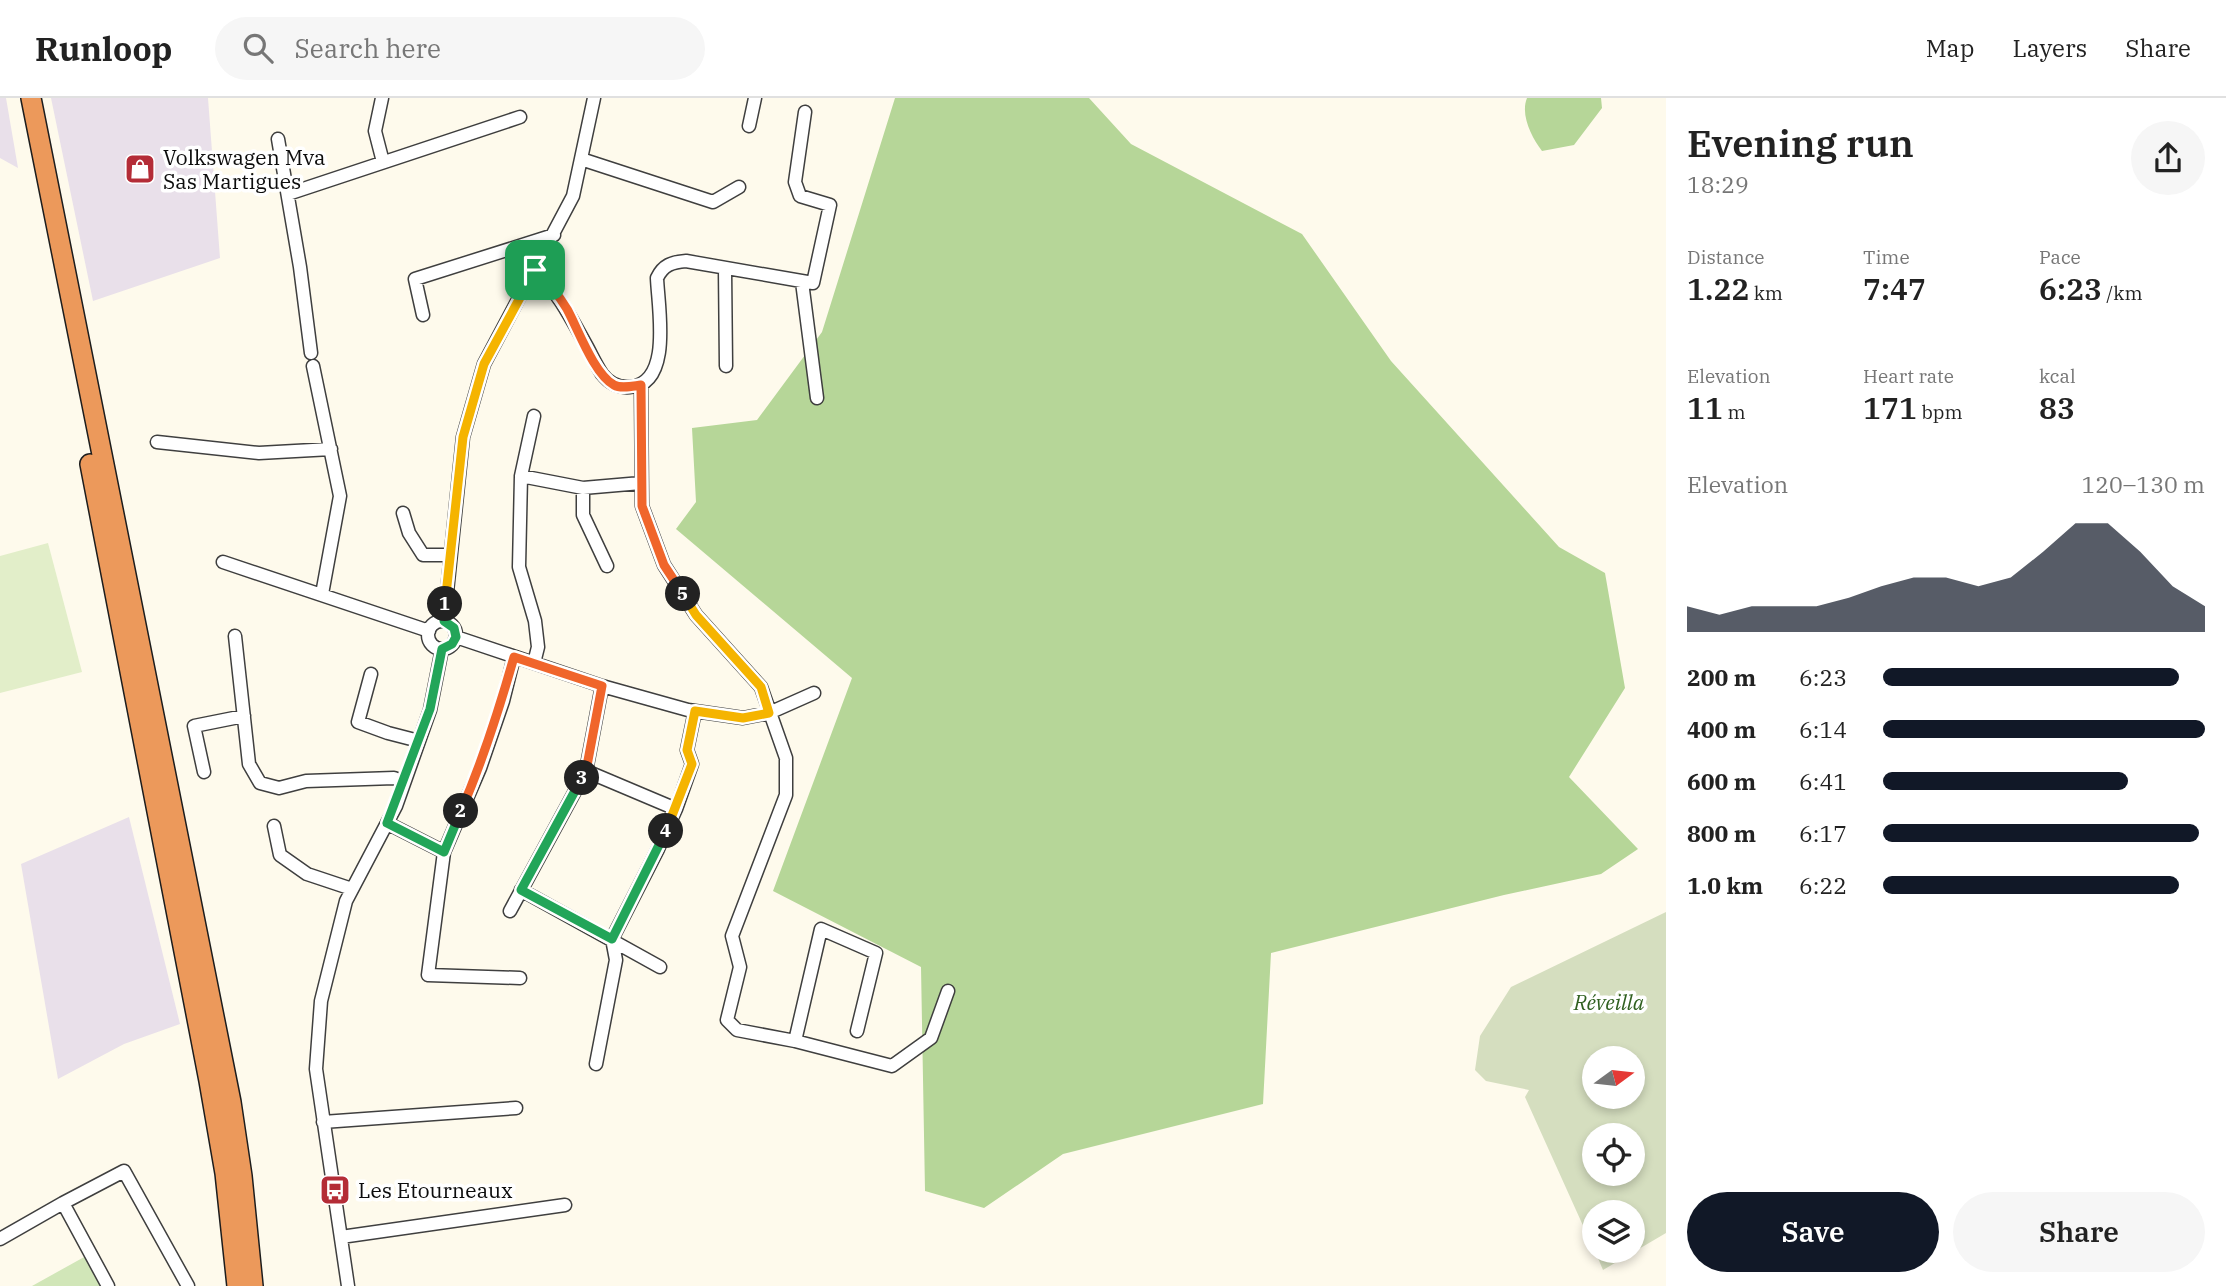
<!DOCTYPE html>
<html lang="en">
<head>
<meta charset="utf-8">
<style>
  body { margin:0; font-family:"IBM Plex Serif",serif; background:#f6f6f6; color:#222; height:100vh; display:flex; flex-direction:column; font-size:26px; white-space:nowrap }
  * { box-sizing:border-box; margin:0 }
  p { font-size:23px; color:#767676 }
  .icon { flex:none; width:38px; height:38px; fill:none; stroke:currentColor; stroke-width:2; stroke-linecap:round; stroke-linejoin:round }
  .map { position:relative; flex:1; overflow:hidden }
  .sheet { display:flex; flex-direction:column; background:#fff; width:560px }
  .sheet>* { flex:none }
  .needle { width:46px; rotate:75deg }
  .tools { position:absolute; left:1582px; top:948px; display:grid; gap:14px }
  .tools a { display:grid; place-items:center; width:63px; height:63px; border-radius:50%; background:#fff; box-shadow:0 4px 10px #0003; font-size:35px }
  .pin { position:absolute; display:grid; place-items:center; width:60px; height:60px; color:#fff; margin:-30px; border-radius:14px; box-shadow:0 4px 10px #0006 }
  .km { position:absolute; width:35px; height:35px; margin:-18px; border-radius:50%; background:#222; color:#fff; font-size:19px; line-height:35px; text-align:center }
  .round { display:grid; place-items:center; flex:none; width:74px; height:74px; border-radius:37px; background:#f6f6f6 }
  .summary { display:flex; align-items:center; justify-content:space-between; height:119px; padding:0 21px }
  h1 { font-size:38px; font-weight:600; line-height:52px }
  .figures { display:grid; grid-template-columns:repeat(3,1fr); gap:10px; height:119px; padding:7px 21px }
  .figures div { display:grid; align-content:center }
  .figures b { font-size:30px; font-weight:600 }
  .figures small { font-size:19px; font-weight:400 }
  .figures p { font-size:19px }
  .chart { height:196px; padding:14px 21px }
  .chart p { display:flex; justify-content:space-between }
  .chart svg { width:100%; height:126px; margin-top:7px; fill:#111827; opacity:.7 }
  .primary-button { display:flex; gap:14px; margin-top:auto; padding:14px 21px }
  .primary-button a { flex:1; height:80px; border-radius:42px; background:#111827; color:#fff; font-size:28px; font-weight:600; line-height:80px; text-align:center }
  .primary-button a+a { background:#f6f6f6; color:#222 }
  ul { padding:0 21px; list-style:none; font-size:23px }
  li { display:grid; grid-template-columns:112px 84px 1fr; align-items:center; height:52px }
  li i { height:18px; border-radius:9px; background:#111827 }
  header { display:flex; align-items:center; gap:42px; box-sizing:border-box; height:98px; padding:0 35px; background:#fff; border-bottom:2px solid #e0e0e0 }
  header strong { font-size:33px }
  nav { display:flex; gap:38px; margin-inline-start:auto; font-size:24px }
  .search { width:490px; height:63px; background:#f6f6f6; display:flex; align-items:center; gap:18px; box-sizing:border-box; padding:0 24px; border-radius:38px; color:#767676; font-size:26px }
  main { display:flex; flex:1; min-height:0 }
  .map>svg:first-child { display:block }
  .industrial { fill:#e9e0ea }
  .green { fill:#d1e6b8 }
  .forest { fill:#b6d698 }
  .cemetery { fill:#d5debf; fill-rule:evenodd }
  .pitch { fill:#e2eec9 }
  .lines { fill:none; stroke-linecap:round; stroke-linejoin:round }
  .minor-casing { stroke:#3f3f3f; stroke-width:15 }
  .highway-casing { stroke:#1d1d1d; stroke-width:22 }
  .minor { stroke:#fff; stroke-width:12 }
  .highway { stroke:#ec995b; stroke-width:19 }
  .split-1-casing { stroke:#fff; stroke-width:14 }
  .split-2-casing { stroke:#fff; stroke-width:14 }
  .split-3-casing { stroke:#fff; stroke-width:14 }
  .split-4-casing { stroke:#fff; stroke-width:14 }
  .split-5-casing { stroke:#fff; stroke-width:14 }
  .split-6-casing { stroke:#fff; stroke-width:14 }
  .split-1 { stroke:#f5b400; stroke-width:9 }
  .split-2 { stroke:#22a559; stroke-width:9 }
  .split-3 { stroke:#f0652b; stroke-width:9 }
  .split-4 { stroke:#22a559; stroke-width:9 }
  .split-5 { stroke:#f5b400; stroke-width:9 }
  .split-6 { stroke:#f0652b; stroke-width:9 }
  .labels { text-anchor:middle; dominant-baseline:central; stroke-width:7; stroke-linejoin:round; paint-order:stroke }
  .poi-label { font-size:21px; fill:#0c0c0c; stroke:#fff; text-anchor:start }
  .park-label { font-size:21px; font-style:italic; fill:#306020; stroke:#fff }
</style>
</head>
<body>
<header>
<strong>Runloop</strong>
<div class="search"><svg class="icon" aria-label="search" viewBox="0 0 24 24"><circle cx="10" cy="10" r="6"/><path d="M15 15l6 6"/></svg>Search here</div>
<nav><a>Map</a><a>Layers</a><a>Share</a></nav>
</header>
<main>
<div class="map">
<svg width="1666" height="1188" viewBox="0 0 1666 1188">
  <rect width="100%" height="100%" fill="#fefaec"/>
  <path class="industrial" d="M 0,0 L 6,0 L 18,70 L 0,60 Z
    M 51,0 L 208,0 L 220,160 L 93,203 Z
    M 129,719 L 180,926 L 124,946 L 58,981 L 21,766 Z"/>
  <path class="green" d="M 86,1158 L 103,1188 L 32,1188 Z"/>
  <path class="forest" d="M 895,0 L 1089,0 L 1131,46 L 1302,136 L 1391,263 L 1559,449 L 1605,475 L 1625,590 L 1569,679 L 1638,751 L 1601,776 L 1504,797 L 1271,855 L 1263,1006 L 1063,1056 L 984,1110 L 925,1093 L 921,869 L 773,793 L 852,580 L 676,431 L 696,404 L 692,330 L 757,322 L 822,234 Z
    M 1527,0 L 1601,0 L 1602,10 L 1574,47 L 1542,53 C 1532,40 1520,17 1527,0 Z"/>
  <path class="cemetery" d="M 1666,814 L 1666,1135 L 1603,1172 L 1595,1153 L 1633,1153 L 1633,1115 L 1594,1115 L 1594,1152 L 1525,999 L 1529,992 L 1486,983 L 1475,972 L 1480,938 L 1511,889 ZM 1594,961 L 1633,961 L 1633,999 L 1594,999 ZM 1594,1038 L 1633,1038 L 1633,1076 L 1594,1076 Z"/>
  <path class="pitch" d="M 48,445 L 82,574 L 0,595 L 0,458 Z"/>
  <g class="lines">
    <g class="minor-casing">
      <path id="minor" d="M 382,0 L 375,33 L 383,64
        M 749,28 L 755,0
        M 278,41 L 300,169 L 311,255
        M 581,61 L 713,104 L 739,89
        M 288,96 L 520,19
        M 725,171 L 726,268
        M 535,172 C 558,194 571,220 586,247 C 591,256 596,267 602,276 C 609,285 618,290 630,289 C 673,286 658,209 657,180 C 663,167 672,164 686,163 L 813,185 L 830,107 L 800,98 L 795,84 L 805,14
        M 802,184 L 817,300
        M 423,217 L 415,181 L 554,137
        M 313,268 L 340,398 L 322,496
        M 641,287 L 642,408 L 664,467 L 696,517 L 761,589 L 786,660 L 786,697 L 732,838 L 740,869 L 727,922 L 737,932 L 795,943 L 892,968 L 931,940 L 948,893
        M 157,344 L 259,355 L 331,351
        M 521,378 L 583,390 L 641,385
        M 583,390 L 583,417 L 607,468
        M 403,415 L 409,435 L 423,457 L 449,457
        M 223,464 L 429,533
        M 444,523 L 463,339 L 484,266 L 573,98 L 594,0
        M428 537a14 14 0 1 1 28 0a14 14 0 1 1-28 0Z
        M 235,538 L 249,666 L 260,685 L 279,690 L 306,683 L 394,680 L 404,684
        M 456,539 L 602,588 L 688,612 L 743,620 L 769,615 L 814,595
        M 534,565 L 538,549 L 535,523 L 519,469 L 521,378 L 534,318
        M 371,576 L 358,624 L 388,635 L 419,643
        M 586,673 L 676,711
        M 204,674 L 194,628 L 244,618
        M 387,725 L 444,754 L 428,877 L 520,880
        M 274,728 L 280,757 L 307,776 L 352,791
        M 444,754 L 480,670 L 503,603 L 514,559
        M 521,792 L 660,869
        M 510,813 L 586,673 L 602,588
        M 795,943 L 821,831 L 876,855 L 857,933
        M 596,966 L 616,862 L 612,841 L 658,751 L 676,711 L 692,666 L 687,652 L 695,613
        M 323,1024 L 516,1010
        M 63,1105 L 124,1073 L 188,1188
        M 341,1139 L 565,1107
        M 0,1141 L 63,1105 L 108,1188
        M 348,1188 L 316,971 L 321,903 L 346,803 L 396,708 L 430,612 L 442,551"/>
    </g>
    <g class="highway-casing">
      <path id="highway" d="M 31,0 L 231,1004 L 242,1078 L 253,1188
        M 90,366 L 209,983 L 225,1075 L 237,1188"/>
    </g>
    <use href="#minor" class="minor"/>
    <use href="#highway" class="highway"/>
  </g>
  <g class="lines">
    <g class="split-1-casing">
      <path id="split-1" d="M 445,506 L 463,339 L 484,266 L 535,172"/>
    </g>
    <g class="split-2-casing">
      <path id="split-2" d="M 445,506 L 444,523 L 454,530 L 456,539 L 452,546 L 442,551 L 430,611 L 387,725 L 444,754 L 461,713"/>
    </g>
    <g class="split-3-casing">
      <path id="split-3" d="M 461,713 C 483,662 499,612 514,559 L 602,588 L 586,673 L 582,680"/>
    </g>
    <g class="split-4-casing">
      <path id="split-4" d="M 582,680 L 521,792 L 612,841 L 666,733"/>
    </g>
    <g class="split-5-casing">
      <path id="split-5" d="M 666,733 L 692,666 L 687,652 L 695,613 L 743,620 L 769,615 L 761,589 L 696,517 L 683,496"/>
    </g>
    <g class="split-6-casing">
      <path id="split-6" d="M 535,172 C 548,184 558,196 567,211 C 578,231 594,276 614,287 C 621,291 633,288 641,287 L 642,408 L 664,467 L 683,496"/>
    </g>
    <use href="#split-1" class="split-1"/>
    <use href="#split-2" class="split-2"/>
    <use href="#split-3" class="split-3"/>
    <use href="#split-4" class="split-4"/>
    <use href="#split-5" class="split-5"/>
    <use href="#split-6" class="split-6"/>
  </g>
  <defs>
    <g id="shop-square" transform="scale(1.575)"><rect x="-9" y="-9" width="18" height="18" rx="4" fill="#b42c37" stroke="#fff"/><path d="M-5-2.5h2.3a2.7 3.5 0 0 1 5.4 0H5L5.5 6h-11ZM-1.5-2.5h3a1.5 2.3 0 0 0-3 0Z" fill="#fff"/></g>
    <g id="bus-square" transform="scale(1.575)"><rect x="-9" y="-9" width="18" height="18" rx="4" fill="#b42c37" stroke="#fff"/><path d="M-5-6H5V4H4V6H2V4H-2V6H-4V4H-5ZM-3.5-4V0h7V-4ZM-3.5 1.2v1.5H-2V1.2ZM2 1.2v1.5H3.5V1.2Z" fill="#fff"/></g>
  </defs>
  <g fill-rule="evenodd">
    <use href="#shop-square" x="140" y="71"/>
    <use href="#bus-square" x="335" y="1092"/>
  </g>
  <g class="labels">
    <g class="poi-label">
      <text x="163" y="59">Volkswagen Mva<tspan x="163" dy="24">Sas Martigues</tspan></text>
      <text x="358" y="1092">Les Etourneaux</text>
    </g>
    <g class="park-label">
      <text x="1609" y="904">Réveilla</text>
    </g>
  </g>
</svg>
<div class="tools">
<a><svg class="needle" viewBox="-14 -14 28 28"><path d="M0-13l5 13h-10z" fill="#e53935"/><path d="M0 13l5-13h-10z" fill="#767676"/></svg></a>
<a><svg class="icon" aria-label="locate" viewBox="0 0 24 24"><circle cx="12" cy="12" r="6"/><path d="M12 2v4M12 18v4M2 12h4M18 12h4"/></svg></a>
<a><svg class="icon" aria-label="layers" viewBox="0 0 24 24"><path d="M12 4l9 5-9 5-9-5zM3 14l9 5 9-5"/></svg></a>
</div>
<div class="pin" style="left:535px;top:172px;background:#1e9e55"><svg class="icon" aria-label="arrive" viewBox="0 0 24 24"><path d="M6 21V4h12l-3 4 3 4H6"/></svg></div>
<b class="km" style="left:445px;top:506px">1</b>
<b class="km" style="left:461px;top:713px">2</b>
<b class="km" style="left:582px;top:680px">3</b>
<b class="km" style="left:666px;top:733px">4</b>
<b class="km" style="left:683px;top:496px">5</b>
</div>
<section class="sheet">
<div class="summary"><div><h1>Evening run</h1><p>18:29</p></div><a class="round"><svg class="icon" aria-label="share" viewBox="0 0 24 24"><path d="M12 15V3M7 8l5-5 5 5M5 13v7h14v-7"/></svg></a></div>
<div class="figures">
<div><p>Distance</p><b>1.22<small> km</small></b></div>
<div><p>Time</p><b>7:47</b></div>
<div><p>Pace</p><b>6:23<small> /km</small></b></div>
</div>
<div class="figures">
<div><p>Elevation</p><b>11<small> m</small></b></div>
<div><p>Heart rate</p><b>171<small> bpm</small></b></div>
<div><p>kcal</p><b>83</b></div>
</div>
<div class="chart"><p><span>Elevation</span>120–130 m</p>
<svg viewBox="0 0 160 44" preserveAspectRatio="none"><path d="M0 44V35L10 38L20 35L30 35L40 35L50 32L60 28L70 25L80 25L90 28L100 25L110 16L120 6L130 6L140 16L150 28L160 35V44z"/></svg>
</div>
<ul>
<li><b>200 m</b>6:23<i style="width:92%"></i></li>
<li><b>400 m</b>6:14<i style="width:100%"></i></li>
<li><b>600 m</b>6:41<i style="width:76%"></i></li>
<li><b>800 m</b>6:17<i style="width:98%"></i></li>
<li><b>1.0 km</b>6:22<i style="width:92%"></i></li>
</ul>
<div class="primary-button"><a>Save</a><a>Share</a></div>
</section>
</main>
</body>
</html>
